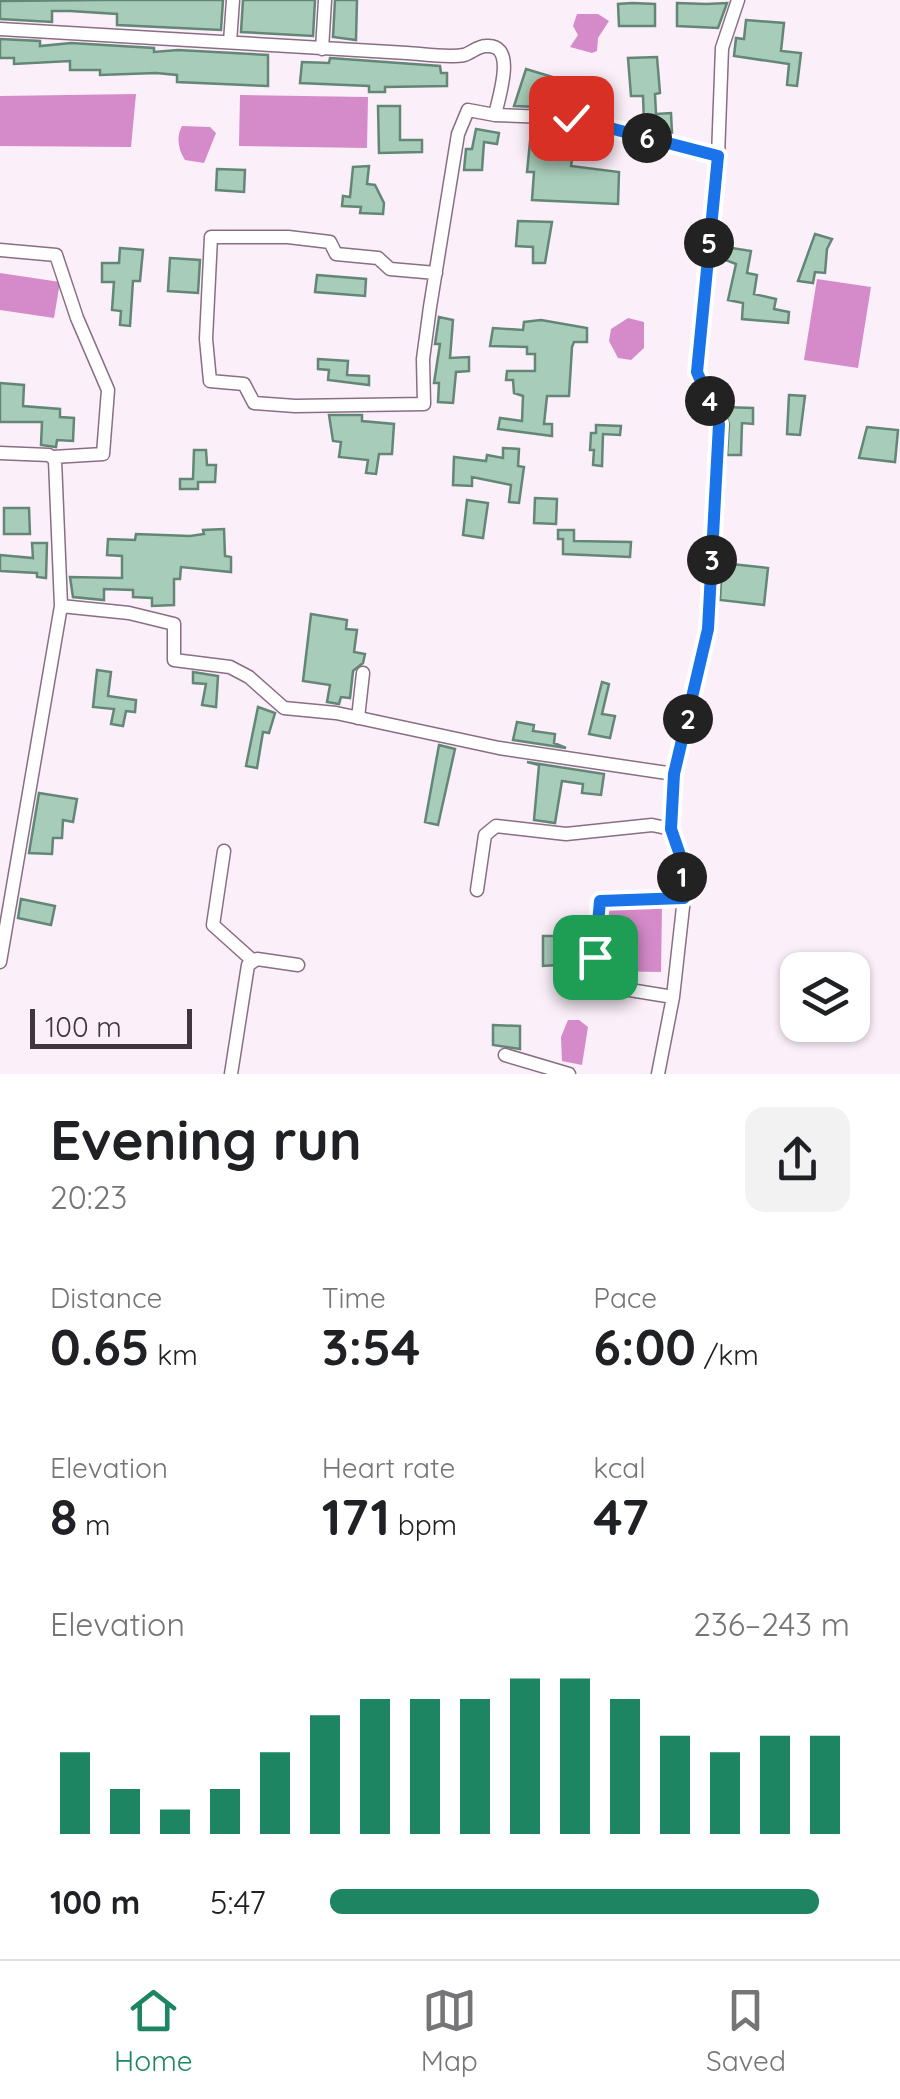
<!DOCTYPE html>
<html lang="en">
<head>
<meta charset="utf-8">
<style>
  body { margin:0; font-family:Quicksand,sans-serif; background:#f2f2f2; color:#202124; height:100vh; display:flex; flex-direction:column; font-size:38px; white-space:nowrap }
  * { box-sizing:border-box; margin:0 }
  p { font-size:32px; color:#757577 }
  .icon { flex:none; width:55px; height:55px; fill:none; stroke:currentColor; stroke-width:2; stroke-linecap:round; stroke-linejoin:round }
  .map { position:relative; height:1074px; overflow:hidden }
  .panel { display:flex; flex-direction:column; background:#fff; flex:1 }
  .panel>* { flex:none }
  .controls { position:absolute; left:780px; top:952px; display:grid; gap:20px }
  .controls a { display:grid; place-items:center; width:90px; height:90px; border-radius:20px; background:#fff; box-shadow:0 2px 8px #0004; font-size:50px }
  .scale { position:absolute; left:30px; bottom:25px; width:162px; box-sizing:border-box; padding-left:10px; border:5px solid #41353f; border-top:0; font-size:28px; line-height:35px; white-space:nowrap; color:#41353f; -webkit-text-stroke:8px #fbeff9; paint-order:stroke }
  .pin { position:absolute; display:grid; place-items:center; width:85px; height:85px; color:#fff; margin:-42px; border-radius:20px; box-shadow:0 5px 15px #0006 }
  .km { position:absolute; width:50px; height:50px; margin:-25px; border-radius:50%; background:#222; color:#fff; font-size:28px; line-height:50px; text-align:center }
  .round { display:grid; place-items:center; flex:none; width:105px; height:105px; border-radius:20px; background:#f2f2f2 }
  .overview { display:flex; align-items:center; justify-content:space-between; height:170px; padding:0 50px }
  h1 { font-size:55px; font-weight:700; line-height:75px }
  .metrics { display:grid; grid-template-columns:repeat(3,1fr); gap:15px; height:170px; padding:10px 50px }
  .metrics div { display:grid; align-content:center }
  .metrics b { font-size:50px; font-weight:700 }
  .metrics small { font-size:28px; font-weight:400 }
  .metrics p { font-size:28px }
  .chart { height:280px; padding:20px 50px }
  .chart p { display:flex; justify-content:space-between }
  .chart svg { width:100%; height:180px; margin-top:10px; stroke:#1d8561; stroke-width:6 }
  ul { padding:0 50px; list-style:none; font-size:32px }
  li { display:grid; grid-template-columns:160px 120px 1fr; align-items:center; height:75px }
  li i { height:25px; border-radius:12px; background:#1d8561 }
  .menu { display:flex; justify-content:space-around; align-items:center; height:140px; border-top:2px solid #e0e0e0; background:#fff; font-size:28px; color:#757577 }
  .menu a { display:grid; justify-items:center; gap:5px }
  .menu .selected { color:#1d8561 }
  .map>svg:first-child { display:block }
  .water { fill:#d58bc9 }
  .building { fill:#a8ccba; stroke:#648676; stroke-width:2.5 }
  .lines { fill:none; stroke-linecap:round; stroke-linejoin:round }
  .street-casing { stroke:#896e84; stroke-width:15 }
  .street { stroke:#fff; stroke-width:12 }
  .route-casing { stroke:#fff; stroke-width:20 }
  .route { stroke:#1a73e8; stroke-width:12 }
</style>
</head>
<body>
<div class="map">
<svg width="900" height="1074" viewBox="0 0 900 1074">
  <rect width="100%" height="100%" fill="#fbeff9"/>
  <path class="water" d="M 577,14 L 598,14 L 609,21 L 598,38 L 597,51 L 592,53 L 570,47 L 578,35 L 573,26 Z
    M 136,94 L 131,147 L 0,146 L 0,96 Z
    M 240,95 L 368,97 L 367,148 L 239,146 Z
    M 182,126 L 210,127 L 216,133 L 204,163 L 185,160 C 178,149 176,137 182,126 Z
    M 0,273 L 60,282 L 54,318 L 0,310 Z
    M 817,279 L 871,287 L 858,368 L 804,360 Z
    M 628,318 L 644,322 L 644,348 L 631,360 L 618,358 L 609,341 L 611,329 Z
    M 608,906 L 662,907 L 661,972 L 607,971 Z
    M 568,1020 L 579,1020 L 588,1027 L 582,1065 L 562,1061 L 561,1037 Z"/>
  <path class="building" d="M 102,0 L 223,0 L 221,30 L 117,25 L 117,14 L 70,11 L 52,11 L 52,22 L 0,19 L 0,1 Z
    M 243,0 L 315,0 L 313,36 L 241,32 Z
    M 335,0 L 357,0 L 356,40 L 333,37 Z
    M 632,3 L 655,4 L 655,26 L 619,26 L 618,4 Z
    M 677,3 L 706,4 L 727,3 L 718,28 L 677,26 Z
    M 746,20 L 784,23 L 781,51 L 801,53 L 797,86 L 787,85 L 789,64 L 734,56 L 736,38 L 744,39 Z
    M 0,39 L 40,41 L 40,46 L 71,43 L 154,48 L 154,52 L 178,50 L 268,55 L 268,86 L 177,82 L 177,75 L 156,73 L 100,75 L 100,70 L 70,70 L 70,61 L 14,64 L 14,58 L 0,58 Z
    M 657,57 L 660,93 L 655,94 L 656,114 L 671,113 L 672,133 L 660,131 L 660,122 L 644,123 L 643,96 L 631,96 L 628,58 Z
    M 330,58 L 440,66 L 441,73 L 447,73 L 447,86 L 385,87 L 385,92 L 369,92 L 369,86 L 300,83 L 302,62 L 329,63 Z
    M 526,69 L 566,81 L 558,107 L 540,101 L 538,107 L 514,106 Z
    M 378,106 L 400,106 L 400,140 L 422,140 L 422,152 L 379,153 Z
    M 476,129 L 499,133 L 497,144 L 484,142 L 482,170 L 464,170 L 466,149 L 472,149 Z
    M 531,132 L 556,135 L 555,144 L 574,147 L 571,166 L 619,172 L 618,204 L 532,200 L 534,172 L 527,172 Z
    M 369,166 L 367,184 L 375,185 L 384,203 L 383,214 L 360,213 L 361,207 L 342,206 L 343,196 L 350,197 L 353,167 Z
    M 217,169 L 245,170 L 244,192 L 216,190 Z
    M 518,221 L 552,222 L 545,263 L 533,263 L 533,247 L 516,246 Z
    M 815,234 L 832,239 L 827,249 L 825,273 L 815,272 L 813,283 L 798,281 Z
    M 719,246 L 751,251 L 747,273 L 757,275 L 754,294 L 776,299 L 774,309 L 789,312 L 788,323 L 742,319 L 743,303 L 728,300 L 736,264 L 718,257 Z
    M 120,248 L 143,250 L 140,281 L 133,281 L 130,326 L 120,325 L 121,311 L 112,310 L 114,282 L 102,282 L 102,263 L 119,263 Z
    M 170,258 L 200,260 L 198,293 L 168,291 Z
    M 317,275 L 366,279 L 365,296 L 315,292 Z
    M 439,317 L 453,320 L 450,358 L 469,357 L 469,371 L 456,372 L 453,403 L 438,402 L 439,383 L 434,383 L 440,344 L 435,344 Z
    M 541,320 L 587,328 L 587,342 L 574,342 L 572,347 L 569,396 L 547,396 L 544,424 L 552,424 L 552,436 L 498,429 L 500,418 L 522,421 L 523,396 L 514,393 L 513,380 L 506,380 L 507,371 L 535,371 L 535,354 L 527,354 L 527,347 L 490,346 L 493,328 L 523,330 L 524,322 Z
    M 318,359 L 348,361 L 347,375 L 369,376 L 369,385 L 328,380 L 329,370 L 318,369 Z
    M 0,383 L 24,385 L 23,406 L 60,409 L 60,417 L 74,418 L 73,441 L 57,440 L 56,447 L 41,445 L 42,422 L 0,422 Z
    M 789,395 L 805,396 L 800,435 L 787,434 Z
    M 723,407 L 753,408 L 753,424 L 742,423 L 741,455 L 727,455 L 729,424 Z
    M 329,415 L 362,415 L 362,421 L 394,424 L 392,454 L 379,454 L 376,474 L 366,473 L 368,460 L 339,457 L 341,442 L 333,441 Z
    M 596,425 L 621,426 L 620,435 L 603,434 L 602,466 L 593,465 L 594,450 L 590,450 L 591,433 L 596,433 Z
    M 867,427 L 898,430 L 895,462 L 859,458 Z
    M 503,448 L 519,449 L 518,466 L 524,467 L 519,503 L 509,502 L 511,485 L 472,477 L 472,486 L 453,485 L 454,457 L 486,461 L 487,455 L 503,458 Z
    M 194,450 L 206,450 L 207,465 L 216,465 L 215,482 L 198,482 L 198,489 L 180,489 L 180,479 L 193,479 Z
    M 535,498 L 557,499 L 556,524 L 534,523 Z
    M 467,500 L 488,503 L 483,538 L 463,535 Z
    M 4,508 L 29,508 L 30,534 L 4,534 Z
    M 224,529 L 225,556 L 231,557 L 231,572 L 181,567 L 180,579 L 174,579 L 174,605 L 152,606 L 152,598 L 133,597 L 133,590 L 104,589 L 104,600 L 73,597 L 70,577 L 122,578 L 122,556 L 107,555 L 108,539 L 135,540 L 136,534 L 190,536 L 204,534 L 203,530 Z
    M 558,530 L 574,530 L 574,541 L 631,542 L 630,557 L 563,554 L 563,539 L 558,539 Z
    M 32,543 L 47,543 L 46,578 L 37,577 L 37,573 L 0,571 L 0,555 L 33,558 Z
    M 722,563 L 768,568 L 764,605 L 720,600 Z
    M 311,614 L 347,620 L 346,629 L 357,630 L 354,652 L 365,654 L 363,663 L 353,671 L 350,698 L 341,697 L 339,704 L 327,702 L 330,685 L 303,681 Z
    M 97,670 L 111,672 L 108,696 L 136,700 L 135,712 L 126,711 L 123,726 L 111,724 L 114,709 L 93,707 Z
    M 193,672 L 218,676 L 216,707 L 202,705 L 206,684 L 193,683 Z
    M 602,682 L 609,684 L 602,714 L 615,716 L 610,738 L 589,734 Z
    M 258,707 L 275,713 L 269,733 L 263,732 L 257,768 L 246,766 Z
    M 517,722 L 534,725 L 533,731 L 555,734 L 554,743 L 566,748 L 513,740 Z
    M 439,745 L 455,749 L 438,825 L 425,822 Z
    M 527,762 L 604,774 L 601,795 L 582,793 L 583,784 L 562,781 L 555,823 L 534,820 L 539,765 Z
    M 39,793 L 77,799 L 73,822 L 63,820 L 62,838 L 53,838 L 52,854 L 29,853 Z
    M 21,899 L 55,906 L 51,925 L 18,918 Z
    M 543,936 L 566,936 L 566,958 L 556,958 L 556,965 L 543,966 Z
    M 493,1025 L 520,1026 L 520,1049 L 493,1045 Z"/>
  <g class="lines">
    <g class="street-casing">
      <path id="street" d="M 0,29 L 407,53 C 424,54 447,58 464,55 C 471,53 478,46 486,46 C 518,43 498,99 495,115
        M 230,42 L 233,0
        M 322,49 L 325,0
        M 0,250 L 56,255 L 77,318 L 108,390 L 103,454 L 53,457
        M 436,273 L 390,269 L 378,258 L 336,254 L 330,242 L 288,237 L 211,237 L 206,339 L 210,381 L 244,384 L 254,403 L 295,406 L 424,404 L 423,359 L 430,307 L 458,134 L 468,110 L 495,115 L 571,118 L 718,156
        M 0,453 L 49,455 L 55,460 L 61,606 L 0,962
        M 61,606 L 129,613 L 174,624 L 174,660 L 230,667 L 249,677 L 284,708 L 336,713 L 499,748 L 674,774
        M 358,718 L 363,673
        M 224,851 L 213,925 L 252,960
        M 477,890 L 485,835 L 496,826 L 566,834 L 652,825 L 671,829
        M 673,997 L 593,984 L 600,901 L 684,898
        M 505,1055 L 569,1074
        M 231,1074 L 248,965 L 257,959 L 298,965
        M 658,1074 L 673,997 L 684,898 L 680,855 L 671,829 L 674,774 L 708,629 L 719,424 L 697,373 L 718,156 L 722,48 L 738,0"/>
    </g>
    <use href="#street" class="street"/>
  </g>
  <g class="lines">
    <g class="route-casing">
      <path id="route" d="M 571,118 L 718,156 L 697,372 L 719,424 L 708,629 L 674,774 L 671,829 L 680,855 L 684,898 L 600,901 L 595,957"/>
    </g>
    <use href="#route" class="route"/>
  </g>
</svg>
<div class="controls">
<a><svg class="icon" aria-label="layers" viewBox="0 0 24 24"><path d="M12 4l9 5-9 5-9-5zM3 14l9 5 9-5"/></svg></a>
</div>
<div class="scale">100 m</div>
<div class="pin" style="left:595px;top:957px;background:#1e9e55"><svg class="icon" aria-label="arrive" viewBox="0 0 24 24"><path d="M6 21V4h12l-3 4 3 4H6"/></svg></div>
<div class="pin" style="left:571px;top:118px;background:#d93025"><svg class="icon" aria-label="check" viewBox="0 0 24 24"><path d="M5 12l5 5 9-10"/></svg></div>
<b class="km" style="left:682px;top:877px">1</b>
<b class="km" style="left:688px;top:719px">2</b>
<b class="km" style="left:712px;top:560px">3</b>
<b class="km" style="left:710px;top:401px">4</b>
<b class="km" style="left:709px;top:243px">5</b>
<b class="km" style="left:647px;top:138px">6</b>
</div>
<section class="panel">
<div class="overview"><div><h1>Evening run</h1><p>20:23</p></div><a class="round"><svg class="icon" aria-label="share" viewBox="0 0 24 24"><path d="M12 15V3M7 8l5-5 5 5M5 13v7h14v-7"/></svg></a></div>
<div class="metrics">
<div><p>Distance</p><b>0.65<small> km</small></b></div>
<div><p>Time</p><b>3:54</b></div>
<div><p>Pace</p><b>6:00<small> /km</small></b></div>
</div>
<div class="metrics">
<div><p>Elevation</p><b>8<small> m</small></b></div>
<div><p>Heart rate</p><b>171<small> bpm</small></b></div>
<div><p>kcal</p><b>47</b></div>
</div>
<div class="chart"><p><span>Elevation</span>236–243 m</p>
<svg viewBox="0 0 160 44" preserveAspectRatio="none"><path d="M5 44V24M15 44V33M25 44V38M35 44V33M45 44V24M55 44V15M65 44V11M75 44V11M85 44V11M95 44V6M105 44V6M115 44V11M125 44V20M135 44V24M145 44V20M155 44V20"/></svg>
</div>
<ul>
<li><b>100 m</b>5:47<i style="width:94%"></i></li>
</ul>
</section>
<nav class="menu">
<a class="selected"><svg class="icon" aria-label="home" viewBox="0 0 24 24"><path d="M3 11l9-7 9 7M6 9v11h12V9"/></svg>Home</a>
<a><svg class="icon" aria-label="map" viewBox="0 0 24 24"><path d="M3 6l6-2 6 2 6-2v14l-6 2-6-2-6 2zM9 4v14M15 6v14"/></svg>Map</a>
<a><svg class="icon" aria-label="saved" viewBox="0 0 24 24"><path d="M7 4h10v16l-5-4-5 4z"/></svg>Saved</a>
</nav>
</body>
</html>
